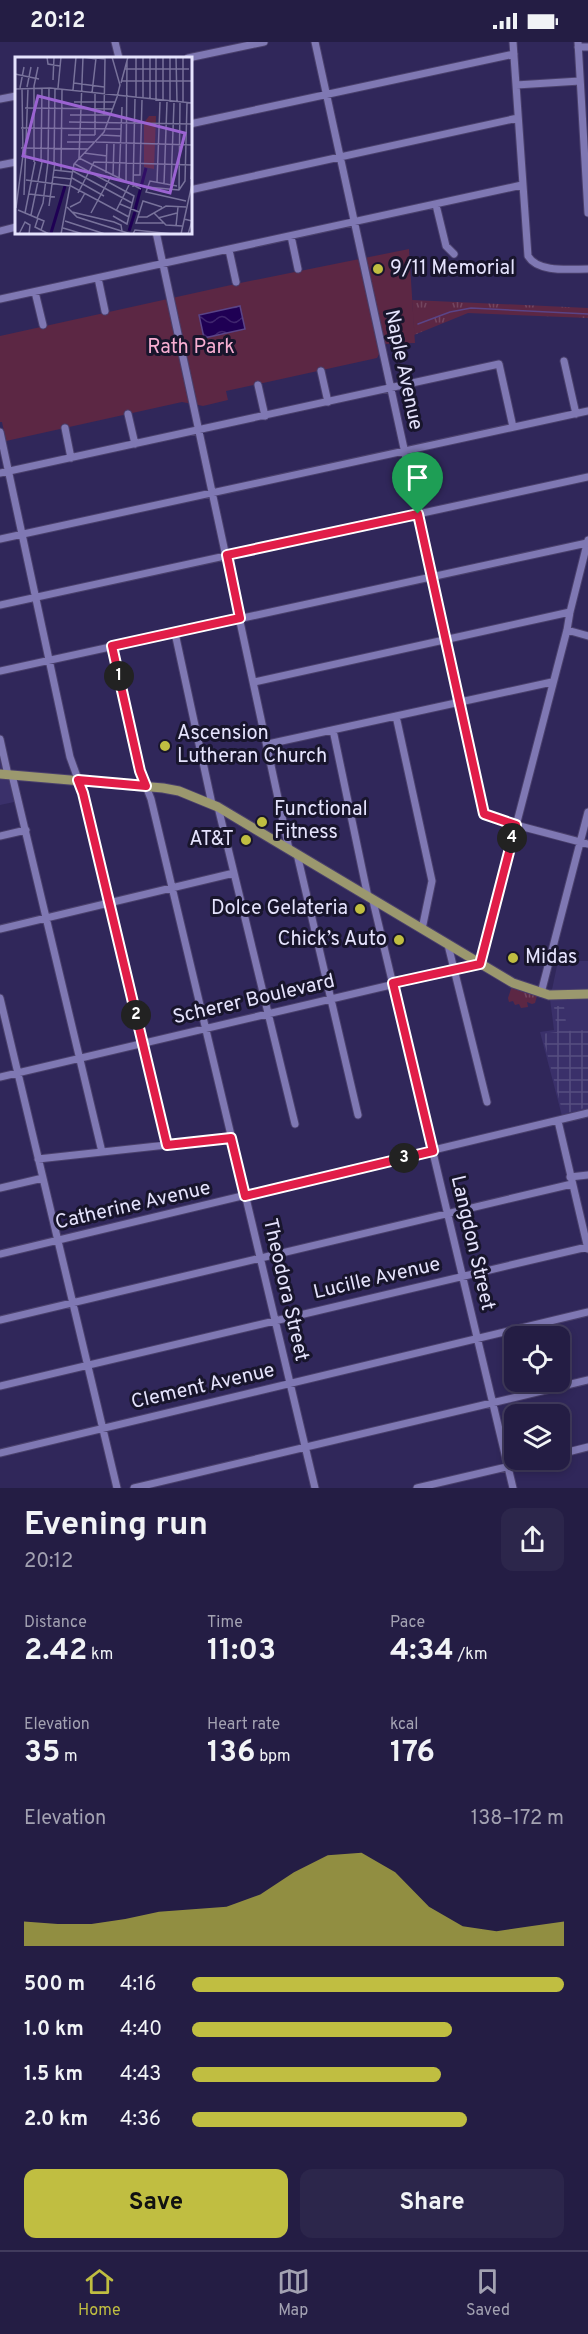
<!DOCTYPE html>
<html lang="en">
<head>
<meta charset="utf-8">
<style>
  body { margin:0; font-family:Overpass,sans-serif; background:#2c264b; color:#f1f3f6; height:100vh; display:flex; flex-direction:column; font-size:22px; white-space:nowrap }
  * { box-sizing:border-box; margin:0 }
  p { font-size:20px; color:#a3a2b2 }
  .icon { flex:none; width:33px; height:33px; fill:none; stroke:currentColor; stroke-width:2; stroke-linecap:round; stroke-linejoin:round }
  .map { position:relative; height:1446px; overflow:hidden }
  .panel { display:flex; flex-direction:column; background:#241d44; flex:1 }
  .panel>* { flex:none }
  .tools { position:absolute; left:504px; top:1284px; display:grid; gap:12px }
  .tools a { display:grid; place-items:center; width:66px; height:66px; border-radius:12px; background:#241d44; box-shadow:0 3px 9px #0003,0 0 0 2px #413b5d; font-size:30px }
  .pin { position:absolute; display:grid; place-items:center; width:51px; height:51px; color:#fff; margin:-62px -26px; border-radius:50% 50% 50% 0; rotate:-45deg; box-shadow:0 0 6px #0007 }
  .pin .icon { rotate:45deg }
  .km { position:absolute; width:30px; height:30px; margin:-15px; border-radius:50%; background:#222; color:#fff; font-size:16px; line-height:30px; text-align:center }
  .round { display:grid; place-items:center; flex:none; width:63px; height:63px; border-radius:12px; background:#2c264b }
  .head { display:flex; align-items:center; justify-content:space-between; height:102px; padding:0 24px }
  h1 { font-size:33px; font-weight:700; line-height:45px }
  .figures { display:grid; grid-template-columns:repeat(3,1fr); gap:9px; height:102px; padding:6px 24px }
  .figures div { display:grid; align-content:center }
  .figures b { font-size:30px; font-weight:700 }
  .figures small { font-size:16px; font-weight:400 }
  .figures p { font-size:16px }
  .chart { height:168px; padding:12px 24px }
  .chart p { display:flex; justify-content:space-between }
  .chart svg { width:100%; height:108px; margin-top:6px; fill:#c0be41; opacity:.7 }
  .action { display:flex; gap:12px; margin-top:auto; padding:12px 24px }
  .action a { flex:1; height:69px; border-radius:12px; background:#c0be41; color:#111; font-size:24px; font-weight:700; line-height:69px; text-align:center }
  .action a+a { background:#2c264b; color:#f1f3f6 }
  ul { padding:0 24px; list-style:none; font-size:20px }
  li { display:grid; grid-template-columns:96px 72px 1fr; align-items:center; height:45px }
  li i { height:15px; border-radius:8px; background:#c0be41 }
  .status { display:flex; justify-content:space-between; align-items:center; height:42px; padding:0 30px; background:#241d44; direction:ltr }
  .status svg { height:16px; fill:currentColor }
  .dock { display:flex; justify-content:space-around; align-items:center; height:84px; border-top:2px solid #413b5d; background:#241d44; font-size:16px; color:#a3a2b2 }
  .dock a { display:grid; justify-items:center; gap:3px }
  .dock .current { color:#c0be41 }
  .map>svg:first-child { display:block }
  .built { fill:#3a306a }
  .industrial { fill:url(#industrial-grid) }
  .grass { fill:url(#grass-tufts) }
  .green { fill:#5c2744 }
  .water { fill:url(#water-waves); stroke:#5a4487; stroke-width:1.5 }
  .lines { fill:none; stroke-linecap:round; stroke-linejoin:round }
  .stream { stroke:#5a4487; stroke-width:1.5 }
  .minor-casing { stroke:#4a406c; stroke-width:9 }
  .major-casing { stroke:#4a406c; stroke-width:11 }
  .minor { stroke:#7f78b3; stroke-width:7 }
  .major { stroke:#9b986e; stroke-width:9 }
  .route-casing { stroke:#fff; stroke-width:12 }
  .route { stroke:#e11d48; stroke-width:8 }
  .poi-dot { fill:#c0be41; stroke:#18152c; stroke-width:2 }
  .labels { text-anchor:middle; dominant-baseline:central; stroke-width:6; stroke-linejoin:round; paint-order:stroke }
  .poi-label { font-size:20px; fill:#e5e3fd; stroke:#18152c; text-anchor:start }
  .park-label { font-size:20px; fill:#f7aed2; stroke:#18152c }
  .street-label { font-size:20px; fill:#e5e3fd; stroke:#18152c }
  .inset-river { fill:none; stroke:#1f0054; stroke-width:3 }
  .inset-road { fill:none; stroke:#78729b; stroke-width:1.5 }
  .view { fill:#9b63d2; fill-opacity:0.15; stroke:#9b63d2; stroke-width:3 }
  .inset-edge { fill:none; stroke:#e5e3fd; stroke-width:3 }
</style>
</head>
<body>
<div class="status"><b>20:12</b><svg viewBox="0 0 49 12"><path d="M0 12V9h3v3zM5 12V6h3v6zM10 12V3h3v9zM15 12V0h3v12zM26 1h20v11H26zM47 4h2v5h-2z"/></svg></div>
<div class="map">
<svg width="588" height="1446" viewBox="0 0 588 1446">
  <defs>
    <pattern id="industrial-grid" width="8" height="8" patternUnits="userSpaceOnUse" patternTransform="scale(1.5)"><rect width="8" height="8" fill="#3a306a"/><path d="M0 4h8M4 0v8" fill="none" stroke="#564e80"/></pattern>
    <pattern id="grass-tufts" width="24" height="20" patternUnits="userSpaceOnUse" patternTransform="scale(1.5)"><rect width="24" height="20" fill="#5c2744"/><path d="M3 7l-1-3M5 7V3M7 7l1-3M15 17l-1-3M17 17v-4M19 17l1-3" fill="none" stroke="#734660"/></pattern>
    <pattern id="water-waves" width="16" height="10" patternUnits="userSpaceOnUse" patternTransform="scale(1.5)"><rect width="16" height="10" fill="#1f0054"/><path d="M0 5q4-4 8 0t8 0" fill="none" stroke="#3f256e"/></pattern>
  </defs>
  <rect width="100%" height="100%" fill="#30275a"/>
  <path class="built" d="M 0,700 L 7,732 L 12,732 L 19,759 L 0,763 Z
    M 558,919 L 588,919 L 588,1069 L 562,1074 L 540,990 L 554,988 L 550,957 Z"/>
  <path class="industrial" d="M 554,964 L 564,964 L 567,989 L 588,988 L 588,1065 L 563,1072 L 542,992 L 557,990 Z"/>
  <path class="grass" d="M 412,258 L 588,266 L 588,276 L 468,271 L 414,293 Z
    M 513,941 L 538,950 L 535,961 L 532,962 L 527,960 L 528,965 L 521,966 L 519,962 L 515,963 L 513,959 L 509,960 L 508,956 Z"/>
  <path class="green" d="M 409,207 L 415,301 L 385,302 L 377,316 L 226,349 L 228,358 L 203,364 L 182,360 L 6,399 L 2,380 L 0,380 L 0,294 L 240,241 Z"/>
  <path class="water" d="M 240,264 L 245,287 L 204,296 L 199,273 Z"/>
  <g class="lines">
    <path class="stream" d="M 418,282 L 450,270 L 471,266 L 588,272"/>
    <g class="minor-casing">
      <path id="minor" d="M 115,0 L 119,16
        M 315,0 L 484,772 L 516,783 L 588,802
        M 513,0 L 528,214 C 538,231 570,227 588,227
        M 578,0 L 588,171
        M 578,5 L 588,5
        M 188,16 L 264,0
        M 516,43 L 580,39
        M 0,57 L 16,54
        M 190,82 L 514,12
        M 0,123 L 16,120
        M 190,148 L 518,76
        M 436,163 L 446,204 L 454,212
        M 0,189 L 16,185
        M 156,190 L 289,807
        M 291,194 L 298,227
        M 229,208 L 236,240
        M 98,236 L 105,269
        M 35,250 L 43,283
        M 0,257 L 522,143
        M 564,319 L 576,372
        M 321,329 L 328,360
        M 258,343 L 265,374
        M 128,372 L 135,402
        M 65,386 L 71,416
        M 0,390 L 70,715 L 83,751 L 167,1103
        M 0,431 L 499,322 L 513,385
        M 0,497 L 588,369
        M 0,563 L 588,435
        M 567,588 L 588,594
        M 175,591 L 212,762
        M 112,604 L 140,729 L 151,757 L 315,1446
        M 0,629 L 587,501
        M 254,640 L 570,570
        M 396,674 L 432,839 L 422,887
        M 333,688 L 368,855
        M 0,697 L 8,733
        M 268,702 L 552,640
        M 12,733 L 102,1110
        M 218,765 L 295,1082
        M 0,794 L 26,788
        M 297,812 L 358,1073
        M 373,859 L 513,1446
        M 0,887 L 234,831
        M 448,903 L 487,1060
        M 541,951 L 588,770
        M 0,956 L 117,1446
        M 0,1035 L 480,922 L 567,588 L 570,570 L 588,498
        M 558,1079 L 588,1207
        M 38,1117 L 231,1096
        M 570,1135 L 588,1133
        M 0,1146 L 43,1136
        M 0,1212 L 588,1071
        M 0,1278 L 572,1142
        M 0,1344 L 587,1205
        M 0,1411 L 588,1270
        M 560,1412 L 588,1405
        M 134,1446 L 588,1338
        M 417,1446 L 536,1418"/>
    </g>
    <g class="major-casing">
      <path id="major" d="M 0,732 L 163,746 L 179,749 L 218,765 L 513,941 L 549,953 L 588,952"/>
    </g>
    <use href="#minor" class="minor"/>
    <use href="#major" class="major"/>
  </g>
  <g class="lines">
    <g class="route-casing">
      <path id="route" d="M 418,472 L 484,772 L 516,783 L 480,922 L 393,941 L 433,1109 L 245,1154 L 231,1096 L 167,1103 L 83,751 L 78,738 L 146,744 L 140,729 L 112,604 L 240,576 L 227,513 Z"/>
    </g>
    <use href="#route" class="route"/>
  </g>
  <g class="poi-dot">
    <circle cx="378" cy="227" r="6"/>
    <circle cx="165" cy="704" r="6"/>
    <circle cx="262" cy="780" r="6"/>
    <circle cx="246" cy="798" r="6"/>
    <circle cx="360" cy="867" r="6"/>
    <circle cx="399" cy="898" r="6"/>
    <circle cx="513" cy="916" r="6"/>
  </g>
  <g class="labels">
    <g class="poi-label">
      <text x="390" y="227">9/11 Memorial</text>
      <text x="177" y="692">Ascension<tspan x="177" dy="23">Lutheran Church</tspan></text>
      <text x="274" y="768">Functional<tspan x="274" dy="23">Fitness</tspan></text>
      <text x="234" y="798" text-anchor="end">AT&amp;T</text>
      <text x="348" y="867" text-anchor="end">Dolce Gelateria</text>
      <text x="387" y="898" text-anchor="end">Chick’s Auto</text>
      <text x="525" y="916">Midas</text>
    </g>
    <g class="park-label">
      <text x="191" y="306">Rath Park</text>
    </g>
    <g class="street-label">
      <text transform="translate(403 328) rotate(78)">Naple Avenue</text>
      <text transform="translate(254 958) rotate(-13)">Scherer Boulevard</text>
      <text transform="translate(133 1164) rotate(-13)">Catherine Avenue</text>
      <text transform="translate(472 1201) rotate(77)">Langdon Street</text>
      <text transform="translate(377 1237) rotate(-13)">Lucille Avenue</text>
      <text transform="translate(285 1248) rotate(77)">Theodora Street</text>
      <text transform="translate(203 1345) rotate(-13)">Clement Avenue</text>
    </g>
  </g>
  <g transform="translate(15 15)">
    <rect width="177" height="177" fill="#30275a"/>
    <path d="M 134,59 L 141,59 L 139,112 L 129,110 L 129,66 Z" fill="#5c2744"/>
    <path class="inset-river" d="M 120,153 L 131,111M 114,174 L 120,155M 36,176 L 50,129"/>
    <path class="inset-road" d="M 32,0 L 33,7 L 45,9M 121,0 L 121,41M 128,0 L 128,42M 135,0 L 135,43M 141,0 L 141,44M 148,0 L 148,44M 155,0 L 155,45M 161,0 L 162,45M 168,0 L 168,45M 81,1 L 90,2 L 89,58M 81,2 L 68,0 L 64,101 L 126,132M 110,12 L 174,12M 0,17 L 24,22M 38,23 L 39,0M 107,24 L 177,24M 59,26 L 89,30M 106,26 L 113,0M 12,30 L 16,10M 5,31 L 9,10M 43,31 L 46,0M 0,32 L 35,31 L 177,46M 58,33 L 61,0M 77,36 L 81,1M 59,45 L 100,45M 10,51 L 98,52M 55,58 L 95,58M 54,65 L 177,67M 6,71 L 106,72M 53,78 L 80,78M 80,78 L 80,37M 87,78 L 106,79M 52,85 L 79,85M 81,85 L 177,88M 6,91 L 73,92M 69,96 L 92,99M 19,105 L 19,29 L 23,10M 26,105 L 27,31M 33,105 L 34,31M 39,105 L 40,32M 60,107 L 119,139 L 112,167 L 98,159M 39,113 L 57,115M 46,114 L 47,33M 58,114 L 117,146M 91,116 L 92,85M 118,118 L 125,118 L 127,43M 98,119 L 99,85M 38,120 L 56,122M 57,121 L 89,139M 176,122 L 177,102M 11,123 L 56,129 L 114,160M 104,123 L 107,50M 142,125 L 145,45M 111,126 L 112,4M 149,127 L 152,45M 156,128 L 159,46M 162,129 L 135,124 L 131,135 L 171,144M 118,130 L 120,42M 132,130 L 164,133M 164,133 L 170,124 L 172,46M 164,133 L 165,46M 63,136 L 79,105 L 177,108M 14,137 L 40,140M 9,138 L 13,31M 105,147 L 124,155M 34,149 L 40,105M 52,150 L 62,160 L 116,177M 55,150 L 65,145 L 70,136M 147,150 L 128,144 L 121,166 L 149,166M 1,151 L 8,98 L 7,32M 3,153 L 29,164 L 26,173M 101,154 L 114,128M 57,155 L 99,165 L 106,168 L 107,174M 10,156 L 20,105M 76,156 L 96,119M 139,156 L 151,168 L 167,169M 16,158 L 27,105M 123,160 L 132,160 L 151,149 L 171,150M 22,161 L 28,146 L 33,105M 23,161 L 20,170 L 34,177M 143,161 L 162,156M 169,162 L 177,164 L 173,177M 50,164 L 90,177M 161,169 L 163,150M 48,171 L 68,177M 4,177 L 10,165 L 15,168 L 14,177M 46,177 L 59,107 L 89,75 L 102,40 L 105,28 L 97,0M 118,177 L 120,173 L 158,177M 166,177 L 177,127"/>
    <path class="view" d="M 23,39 L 170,76 L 155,136 L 8,99 Z"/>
    <rect width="177" height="177" class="inset-edge"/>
  </g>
</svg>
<div class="tools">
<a><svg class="icon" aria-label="locate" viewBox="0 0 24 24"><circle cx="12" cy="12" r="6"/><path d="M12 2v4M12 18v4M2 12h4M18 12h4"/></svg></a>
<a><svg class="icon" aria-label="layers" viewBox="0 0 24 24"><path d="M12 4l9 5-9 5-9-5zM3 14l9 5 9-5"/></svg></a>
</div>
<div class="pin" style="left:418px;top:472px;background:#1e9e55"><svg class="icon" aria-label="arrive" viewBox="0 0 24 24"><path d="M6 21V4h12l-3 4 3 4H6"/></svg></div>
<b class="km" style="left:119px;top:634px">1</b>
<b class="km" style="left:136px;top:973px">2</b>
<b class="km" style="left:404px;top:1116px">3</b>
<b class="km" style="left:512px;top:796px">4</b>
</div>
<section class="panel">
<div class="head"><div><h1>Evening run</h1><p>20:12</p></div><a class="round"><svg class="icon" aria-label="share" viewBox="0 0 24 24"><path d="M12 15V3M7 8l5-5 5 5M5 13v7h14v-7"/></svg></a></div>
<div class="figures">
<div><p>Distance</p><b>2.42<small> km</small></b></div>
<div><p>Time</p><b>11:03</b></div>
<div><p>Pace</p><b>4:34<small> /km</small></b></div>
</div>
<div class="figures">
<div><p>Elevation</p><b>35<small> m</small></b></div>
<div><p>Heart rate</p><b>136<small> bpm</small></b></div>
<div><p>kcal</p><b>176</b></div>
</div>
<div class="chart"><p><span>Elevation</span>138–172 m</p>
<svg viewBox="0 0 160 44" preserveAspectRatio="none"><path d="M0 44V34L10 35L20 35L30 33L40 30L50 29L60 28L70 23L80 14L90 7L100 6L110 14L120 28L130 36L140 38L150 36L160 34V44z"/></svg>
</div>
<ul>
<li><b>500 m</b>4:16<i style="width:100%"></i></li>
<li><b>1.0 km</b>4:40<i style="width:70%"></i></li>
<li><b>1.5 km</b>4:43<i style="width:67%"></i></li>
<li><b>2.0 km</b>4:36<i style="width:74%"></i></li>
</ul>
<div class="action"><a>Save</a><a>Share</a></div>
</section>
<nav class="dock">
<a class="current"><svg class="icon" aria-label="home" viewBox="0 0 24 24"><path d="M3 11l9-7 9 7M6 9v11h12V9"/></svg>Home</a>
<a><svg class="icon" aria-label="map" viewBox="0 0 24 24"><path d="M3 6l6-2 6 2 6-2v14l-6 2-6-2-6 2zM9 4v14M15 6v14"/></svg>Map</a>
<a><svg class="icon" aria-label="saved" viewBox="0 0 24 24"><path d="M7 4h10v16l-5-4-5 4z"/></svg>Saved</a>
</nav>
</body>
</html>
